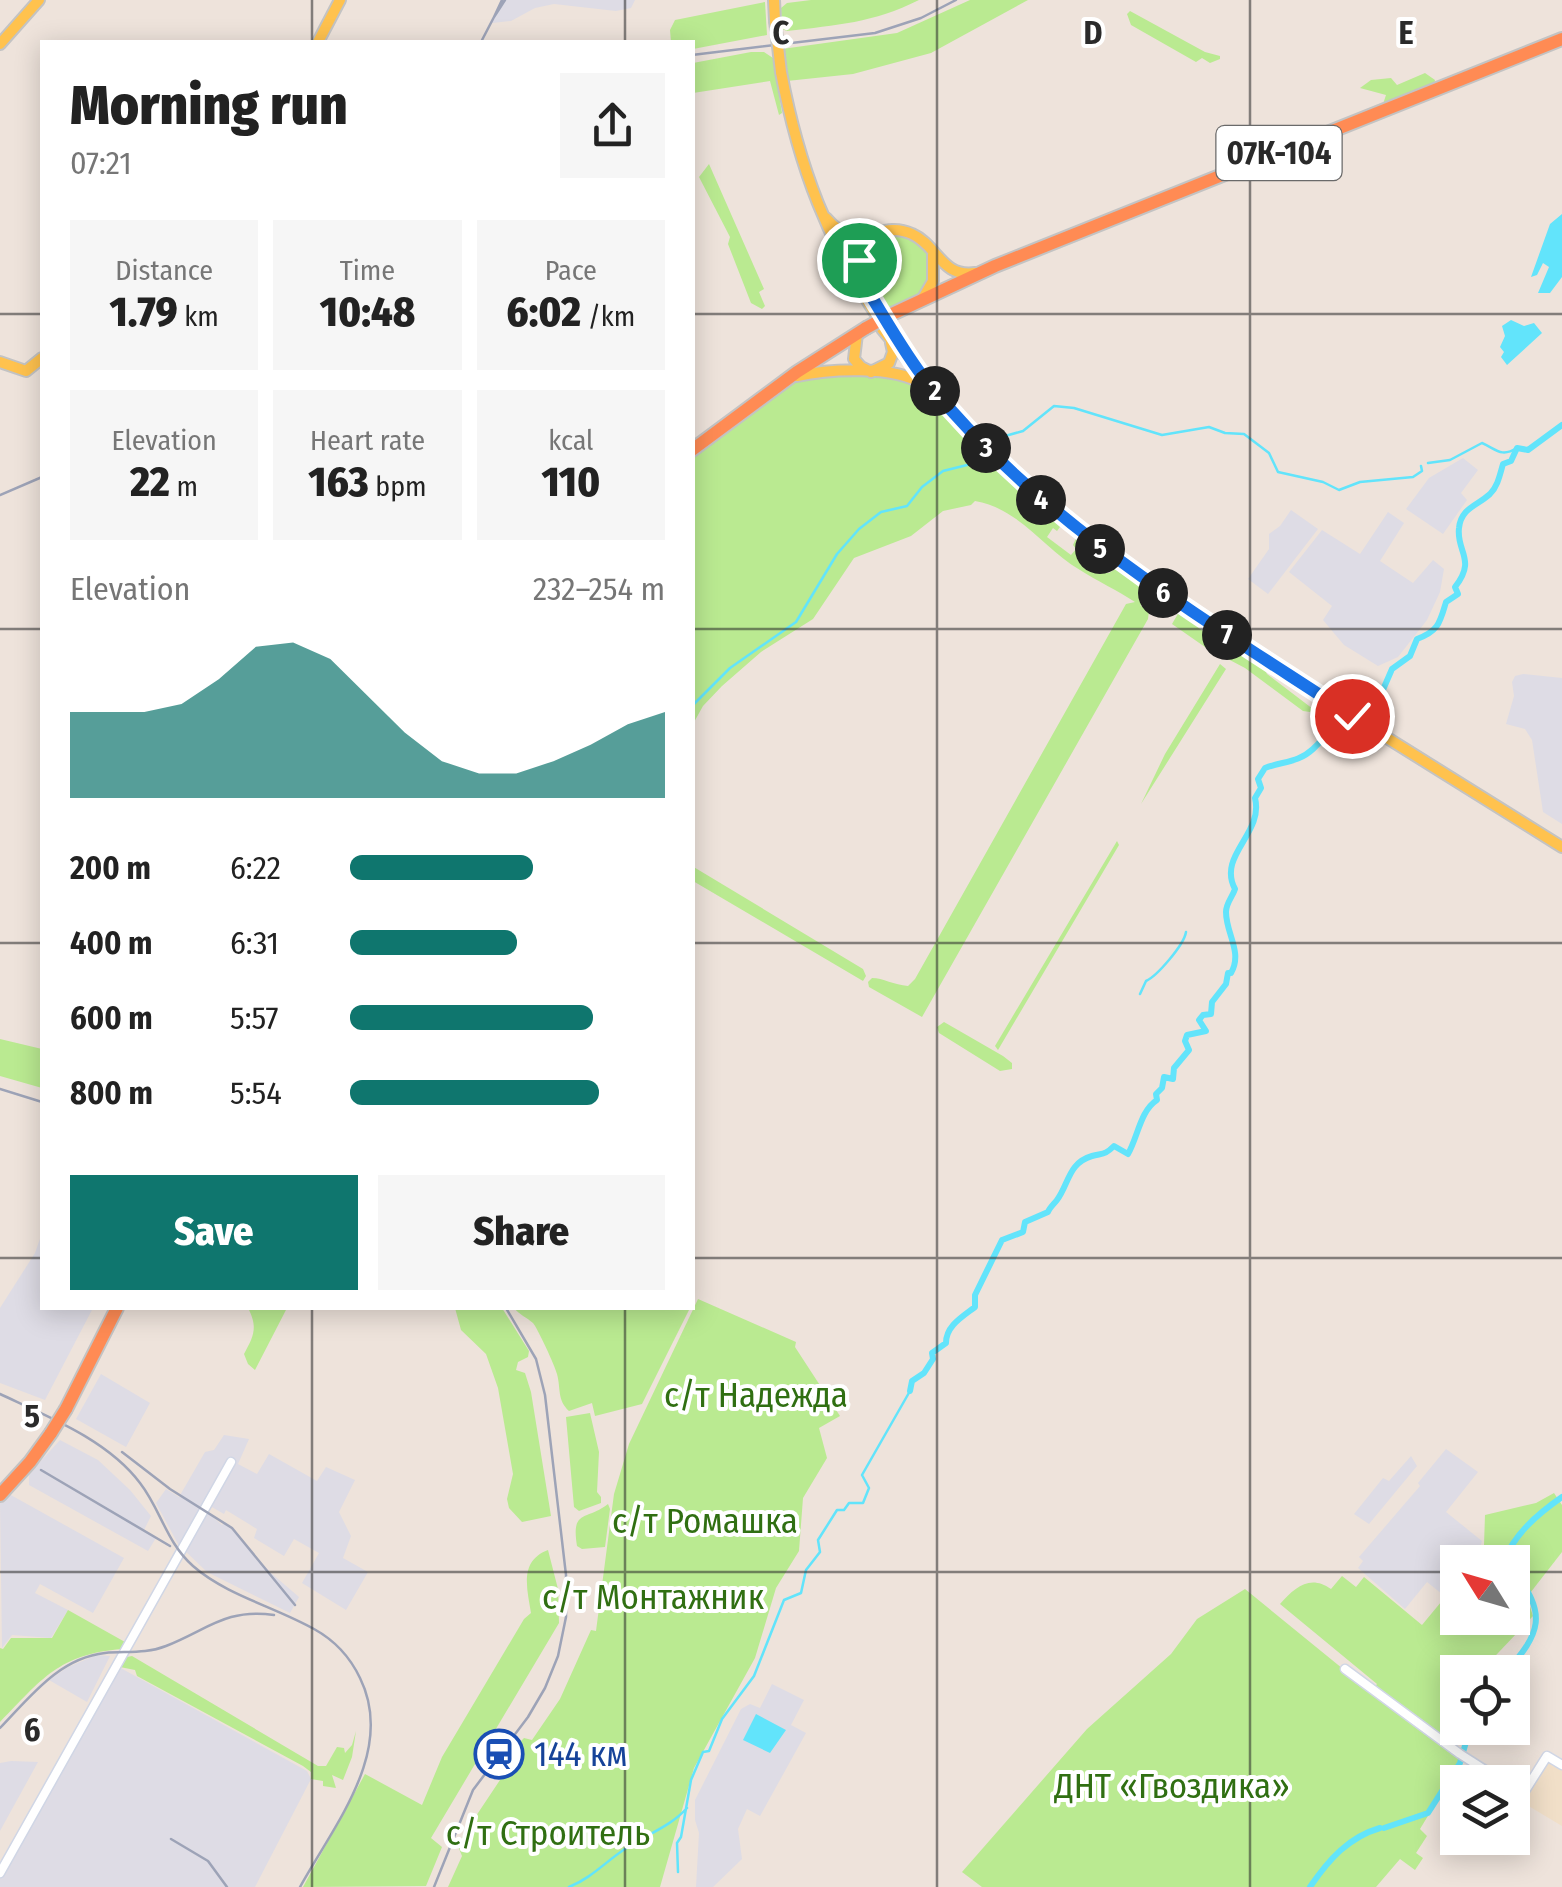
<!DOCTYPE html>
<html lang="en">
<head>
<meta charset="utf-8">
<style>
  body { margin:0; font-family:"Fira Sans Condensed",sans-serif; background:#f6f6f6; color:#222; height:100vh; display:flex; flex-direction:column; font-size:38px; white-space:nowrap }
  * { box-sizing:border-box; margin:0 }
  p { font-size:32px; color:#767676 }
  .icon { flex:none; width:55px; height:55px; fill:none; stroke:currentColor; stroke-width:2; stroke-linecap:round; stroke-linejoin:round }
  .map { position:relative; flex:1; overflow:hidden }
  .details { position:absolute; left:40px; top:40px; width:655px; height:1270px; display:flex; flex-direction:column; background:#fff; border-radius:0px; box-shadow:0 5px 25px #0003 }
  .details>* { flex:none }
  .needle { width:65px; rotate:307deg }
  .fabs { position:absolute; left:1440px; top:1545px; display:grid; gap:20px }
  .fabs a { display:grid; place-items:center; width:90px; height:90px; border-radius:0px; background:#fff; box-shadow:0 5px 25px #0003; font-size:50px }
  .pin { position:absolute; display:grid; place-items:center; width:85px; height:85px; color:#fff; margin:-42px; border:5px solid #fff; border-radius:50%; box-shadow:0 2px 10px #0007 }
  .km { position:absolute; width:50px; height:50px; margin:-25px; border-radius:50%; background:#222; color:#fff; font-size:28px; line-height:50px; text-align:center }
  .round { display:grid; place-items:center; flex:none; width:105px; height:105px; border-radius:0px; background:#f6f6f6 }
  .head { display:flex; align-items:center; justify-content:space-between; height:170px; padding:0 30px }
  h1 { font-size:55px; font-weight:800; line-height:75px }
  .figures { display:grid; grid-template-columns:repeat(3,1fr); gap:15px; height:170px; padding:10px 30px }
  .figures div { display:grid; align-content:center; border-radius:0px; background:#f6f6f6; text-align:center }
  .figures b { font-size:42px; font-weight:800 }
  .figures small { font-size:28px; font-weight:400 }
  .figures p { font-size:28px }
  .chart { height:280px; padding:20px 30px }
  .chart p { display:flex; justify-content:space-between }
  .chart svg { width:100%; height:180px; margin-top:10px; fill:#0f766e; opacity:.7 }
  .button { display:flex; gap:20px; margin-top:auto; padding:20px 30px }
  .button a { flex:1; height:115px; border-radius:0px; background:#0f766e; color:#fff; font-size:40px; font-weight:800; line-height:115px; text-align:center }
  .button a+a { background:#f6f6f6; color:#222 }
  ul { padding:0 30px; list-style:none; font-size:32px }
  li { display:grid; grid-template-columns:160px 120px 1fr; align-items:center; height:75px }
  li i { height:25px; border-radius:12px; background:#0f766e }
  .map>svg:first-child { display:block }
  .industrial { fill:#dedce5 }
  .education { fill:#f1dfc8 }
  .green { fill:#baea91 }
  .water { fill:#62e4fb }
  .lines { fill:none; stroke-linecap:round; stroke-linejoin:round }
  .stream { stroke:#62e4fb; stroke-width:2.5 }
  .river { stroke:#62e4fb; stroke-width:6 }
  .minor-casing { stroke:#d0d6e5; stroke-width:11 }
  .major-casing { stroke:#c3c3c3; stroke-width:14 }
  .highway-casing { stroke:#c3c3c3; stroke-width:16 }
  .minor { stroke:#fff; stroke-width:8 }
  .major { stroke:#ffc24e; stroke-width:10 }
  .highway { stroke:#ff8b54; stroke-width:12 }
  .rail { stroke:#9da3b7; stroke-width:2.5 }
  .major-bridge-casing { stroke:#c3c3c3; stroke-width:14; stroke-linecap:butt }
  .highway-bridge-casing { stroke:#c3c3c3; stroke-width:16; stroke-linecap:butt }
  .major-bridge { stroke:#ffc24e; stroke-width:10 }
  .highway-bridge { stroke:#ff8b54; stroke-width:12 }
  .route-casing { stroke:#fff; stroke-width:20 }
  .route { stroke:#1a73e8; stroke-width:12 }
  .grid { fill:none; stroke:#2a2a2a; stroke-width:2.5; stroke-opacity:0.55 }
  .labels { text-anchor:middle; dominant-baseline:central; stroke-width:8; stroke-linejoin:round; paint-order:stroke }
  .shield { fill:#fff; stroke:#6a6a6a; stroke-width:2.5 }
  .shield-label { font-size:32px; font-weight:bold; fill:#2a2a2a }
  .park-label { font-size:35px; fill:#306f12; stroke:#fff }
  .transit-label { font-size:35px; fill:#164399; stroke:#fff; text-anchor:start }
  .grid-label { font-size:32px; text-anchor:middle; font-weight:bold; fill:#2a2a2a; stroke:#fff; stroke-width:8; stroke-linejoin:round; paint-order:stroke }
</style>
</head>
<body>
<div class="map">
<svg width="1562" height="1887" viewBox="0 0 1562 1887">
  <rect width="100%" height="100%" fill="#eee3db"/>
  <path class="industrial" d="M 501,0 L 635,0 L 631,8 L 616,11 L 554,4 L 535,8 L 511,21 L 492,23 Z
    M 1463,458 L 1478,470 L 1461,493 L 1467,500 L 1443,534 L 1406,509 L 1429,478 Z
    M 1291,510 L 1318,529 L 1268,594 L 1248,579 L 1269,549 L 1269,534 L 1280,526 Z
    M 1388,512 L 1404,523 L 1380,561 L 1413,583 L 1433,560 L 1444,569 L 1440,592 L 1427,620 L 1398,657 L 1378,666 L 1344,645 L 1323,620 L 1332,606 L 1289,572 L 1322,530 L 1360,554 Z
    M 1523,674 L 1562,678 L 1562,824 L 1543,812 L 1532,740 L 1525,729 L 1506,724 L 1514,696 L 1512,682 L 1515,676 Z
    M 42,1233 L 42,1308 L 93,1308 L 45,1400 L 0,1383 L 0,1308 L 35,1253 Z
    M 101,1374 L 150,1403 L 126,1447 L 76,1419 Z
    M 224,1435 L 249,1439 L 238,1464 L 257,1474 L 269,1454 L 317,1481 L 326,1467 L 355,1480 L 339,1512 L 351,1536 L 343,1558 L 368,1572 L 346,1610 L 302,1583 L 319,1553 L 294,1539 L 284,1556 L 254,1538 L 257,1529 L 226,1510 L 224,1514 L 210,1506 L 207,1512 L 222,1525 L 225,1522 L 271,1573 L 299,1597 L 290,1613 L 207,1572 L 178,1544 L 156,1503 L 166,1489 L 179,1497 L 205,1452 L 214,1450 Z
    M 60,1440 L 98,1460 L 130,1490 L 151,1516 L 144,1530 L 156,1538 L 148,1551 L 29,1485 L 29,1474 Z
    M 1446,1449 L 1478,1472 L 1446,1512 L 1482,1541 L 1479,1551 L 1494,1562 L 1458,1562 L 1457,1606 L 1427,1582 L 1405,1609 L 1358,1568 L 1363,1561 L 1359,1557 L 1420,1486 L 1418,1483 Z
    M 1411,1456 L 1417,1466 L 1369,1524 L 1354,1514 L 1383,1478 L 1389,1481 Z
    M 9,1494 L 124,1558 L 93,1613 L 40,1584 L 35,1593 L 68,1610 L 51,1638 L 12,1635 L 2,1648 L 0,1501 Z
    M 97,1655 L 110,1656 L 87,1702 L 49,1680 L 68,1667 Z
    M 117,1666 L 307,1771 L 311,1779 L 255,1887 L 0,1887 L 0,1877 Z
    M 772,1684 L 804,1700 L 791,1725 L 806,1733 L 760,1816 L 747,1809 L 738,1829 L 742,1859 L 713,1887 L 696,1887 L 699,1833 L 695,1820 L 695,1800 L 741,1709 L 750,1704 L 760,1708 Z
    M 11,1761 L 38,1762 L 0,1831 L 0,1763 Z"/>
  <path class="education" d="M 1551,1762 L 1562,1768 L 1562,1826 L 1522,1802 L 1546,1763 Z"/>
  <path class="green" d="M 811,0 L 919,0 C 873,23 837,25 787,31 L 782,29 L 781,8 L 787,3 Z
    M 970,0 L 1028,0 L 931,53 L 853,74 L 787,81 L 782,49 L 897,33 Z
    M 765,2 L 767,35 L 693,49 L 692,42 L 671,42 L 670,30 L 675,20 Z
    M 1130,11 L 1205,52 L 1220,56 L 1220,59 L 1210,63 L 1202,58 L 1196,62 L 1131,25 L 1127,14 Z
    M 751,52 L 764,52 L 773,58 L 782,113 L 779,115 L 770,81 L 693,93 L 693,63 Z
    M 1425,73 L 1435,80 L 1434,85 L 1389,105 L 1383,104 L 1386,95 L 1360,88 L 1371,80 L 1391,78 L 1397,85 Z
    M 709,164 L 764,289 L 759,292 L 765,306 L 762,309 L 751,303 L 728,244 L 730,237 L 699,177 Z
    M 884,234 L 910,235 C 935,259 934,261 924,293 L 885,315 L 866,285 L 863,253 Z
    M 830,373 L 898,376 L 917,384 L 975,442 L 969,449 L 978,453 L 984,463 L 990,457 L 1058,520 L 1060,527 L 1057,531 L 1053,528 L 1047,537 L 1071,555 L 1076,549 L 1073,545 L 1077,536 L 1095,553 L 1086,570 L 1109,573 L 1115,569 L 1151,593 L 1143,605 L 1140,605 L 1149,611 L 1148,619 L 922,1017 L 869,987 L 868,982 L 872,978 C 883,978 894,985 908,986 L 915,979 L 1126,604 L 1135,602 C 1117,590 1097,581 1080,570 C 1043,548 1020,509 975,501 L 971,505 L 943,511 L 911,536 L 854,558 L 813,619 L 761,652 L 722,686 L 703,706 L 693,724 L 693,457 L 779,391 L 797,381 Z
    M 1179,612 L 1263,666 L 1267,674 L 1313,709 L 1310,712 L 1303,711 L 1245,668 L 1205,647 L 1172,624 Z
    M 1220,664 L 1226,669 L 1141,804 L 1165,754 Z
    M 1117,841 L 1119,845 L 998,1050 L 995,1046 Z
    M 692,866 L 863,969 L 866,976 L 863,981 L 693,881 Z
    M 944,1022 L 1003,1056 L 1012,1063 L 1012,1069 L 1000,1071 L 939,1033 L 937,1027 Z
    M 0,1039 L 42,1049 L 42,1088 L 0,1076 Z
    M 698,1299 L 796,1342 L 795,1347 L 840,1416 L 819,1428 L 827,1458 L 803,1498 L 799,1551 L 776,1588 L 755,1658 L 694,1768 L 660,1887 L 448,1887 L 462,1856 L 458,1846 L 464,1834 L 518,1753 L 518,1744 L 524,1738 L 532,1740 L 560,1699 L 591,1630 L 596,1631 L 614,1494 L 629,1444 Z
    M 248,1308 L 287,1308 L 255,1370 L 248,1364 L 244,1354 C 254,1336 258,1327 248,1308 Z
    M 455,1308 L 502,1308 L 529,1351 L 528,1357 L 518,1362 L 516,1370 L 525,1373 L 531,1392 L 551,1516 L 522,1522 L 509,1508 L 507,1499 L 513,1474 L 498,1388 L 486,1354 L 461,1330 Z
    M 514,1308 L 690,1308 L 642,1404 L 595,1416 L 592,1403 L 569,1411 C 557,1400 561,1389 557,1374 C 555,1366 538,1329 533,1323 C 526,1317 520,1315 514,1308 Z
    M 590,1413 L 599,1452 L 597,1492 L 601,1497 L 601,1503 L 579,1511 L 574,1507 L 566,1417 Z
    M 1554,1493 L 1562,1505 L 1562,1552 L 1527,1597 L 1533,1616 L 1480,1672 L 1458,1672 L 1457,1709 L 1438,1736 L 1373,1689 L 1377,1684 L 1280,1604 C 1295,1587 1310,1574 1331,1589 L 1342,1576 L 1356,1587 L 1364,1577 L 1422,1625 L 1446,1596 L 1457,1605 L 1458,1618 L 1512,1618 L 1512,1562 L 1494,1562 L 1479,1551 L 1484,1545 L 1485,1515 L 1536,1503 Z
    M 608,1504 L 610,1509 L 605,1547 L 582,1549 L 577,1546 C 571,1509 586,1521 608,1504 Z
    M 548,1550 L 558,1589 L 559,1623 L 431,1838 L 442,1847 L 426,1886 L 303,1887 L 365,1774 L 422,1805 L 442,1757 L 524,1619 L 531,1613 C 527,1588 519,1561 548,1550 Z
    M 1245,1589 L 1375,1695 L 1463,1758 L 1420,1829 L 1427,1836 L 1416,1853 L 1423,1858 L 1415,1870 L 1400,1859 L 1376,1887 L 982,1887 L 962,1872 L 1087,1729 L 1171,1654 L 1197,1619 Z
    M 68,1610 L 125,1642 L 122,1649 C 59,1654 42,1679 0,1722 L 0,1648 L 3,1649 L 11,1638 L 52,1638 Z
    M 132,1656 L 318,1766 L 326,1766 L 337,1747 L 344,1748 L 345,1753 L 352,1745 L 356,1731 L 352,1757 L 343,1780 L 332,1775 L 336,1788 L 323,1786 L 323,1781 L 311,1779 L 311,1772 L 303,1766 L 137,1676 L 135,1670 L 120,1667 L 122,1658 Z"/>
  <path class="water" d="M 1562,214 L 1562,277 L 1550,293 L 1538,293 L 1549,267 L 1543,263 L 1537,275 L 1531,277 L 1550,224 Z
    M 1511,320 L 1524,326 L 1534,323 L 1542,333 L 1507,365 L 1501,357 L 1504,352 L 1500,347 L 1505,336 L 1502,326 Z
    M 756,1714 L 786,1730 L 770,1753 L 743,1740 Z"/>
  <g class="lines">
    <path class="stream" d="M 988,446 L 998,438 L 1023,431 L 1054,406 L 1074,408 L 1162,435 L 1209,427 L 1225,433 L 1244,434 L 1269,453 L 1278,472 L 1323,482 L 1339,490 L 1360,482 L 1413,477 L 1422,471 L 1421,466
      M 1428,463 L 1450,460 L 1482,443 C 1496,449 1501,458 1517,448
      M 692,706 L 730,668 L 796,622 L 837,554 L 859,529 L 881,512 L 907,506 L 922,487 L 943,471 L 971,464 L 983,452
      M 1140,994 L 1146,981 C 1157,976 1184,945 1186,932
      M 678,1872 L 677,1843 L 681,1837 L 691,1780 L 703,1752 L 709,1751 L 722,1719 L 754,1676 L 784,1600 L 801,1593 L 806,1570 L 820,1552 L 818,1540 L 837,1510 L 844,1510 L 849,1503 L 863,1503 L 869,1488 L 862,1475 L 910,1391
      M 569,1887 C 592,1878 607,1860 628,1847 C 648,1834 671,1826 687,1808"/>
    <path class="river" d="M 910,1391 L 912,1381 L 924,1373 L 933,1359 L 932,1353 L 946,1343 C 946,1326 962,1317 975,1307 L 975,1295 L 1002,1240 L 1023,1232 L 1025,1222 L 1048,1212 C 1050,1207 1054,1204 1057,1200 C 1069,1184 1068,1163 1092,1156 C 1103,1153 1105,1155 1114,1146 L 1128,1154 C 1138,1137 1140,1111 1157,1100 L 1156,1094 L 1162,1088 L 1164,1077 L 1173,1079 L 1174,1068 L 1189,1050 L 1185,1041 L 1187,1035 L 1206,1031 L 1199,1020 L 1203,1015 L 1211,1014 L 1212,1002 L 1226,984 L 1228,973 L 1231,973 C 1243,952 1226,934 1226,912 C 1226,903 1232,898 1235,889 C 1217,855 1264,834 1255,798 L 1261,788 L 1258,779 L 1265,768 C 1283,761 1298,763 1313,749 C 1342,723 1334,699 1382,692 L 1392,669 L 1410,656 L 1417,639 C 1439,631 1440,622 1446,602 L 1458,594 L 1455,587 C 1477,559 1456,552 1459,528 C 1461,508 1477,506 1490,494 C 1498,486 1500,474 1503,464 L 1511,461 L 1517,448 L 1528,450 L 1562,425
      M 1503,1562 C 1515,1534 1536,1515 1562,1497
      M 1506,1672 C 1540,1634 1549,1614 1512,1570
      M 1384,1828 L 1428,1813 L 1460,1763 L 1470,1728
      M 1310,1887 C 1329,1859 1349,1837 1380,1828"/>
    <g class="minor-casing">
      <path id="minor" d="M 1345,1669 L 1460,1754 L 1504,1782
        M 1512,1788 L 1523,1794 L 1547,1756 L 1562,1765
        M 0,1873 L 231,1462"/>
    </g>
    <g class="major-casing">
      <path id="major" d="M 774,0 L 775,21
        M 318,42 L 340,0
        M 0,44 L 39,0
        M 781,72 C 799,168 828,242 882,324
        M 826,218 C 859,257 878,218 912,234 C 937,245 942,278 975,273
        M 870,294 C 856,272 855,252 877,236
        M 922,300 L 933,281 L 933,255
        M 882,312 L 908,353
        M 882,329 L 956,418 L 1026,486 L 1097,547 L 1352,716 L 1562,847
        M 857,334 L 854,359 L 861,367 L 871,372 L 889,363 L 893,352 L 891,343
        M 0,362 L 26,371 L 42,358
        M 797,376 C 828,369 895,365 922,384"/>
    </g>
    <g class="highway-casing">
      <path id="highway" d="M 890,315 L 995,266 L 1562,39
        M 692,450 L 797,372 L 866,328
        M 66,1409 L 117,1308
        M 0,1495 L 30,1462 L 51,1433"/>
    </g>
    <use href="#minor" class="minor"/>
    <use href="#major" class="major"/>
    <use href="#highway" class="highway"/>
    <path class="rail" d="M 502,0 L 494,17 L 505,0
      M 481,42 L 494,17
      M 692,55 L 875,33 L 921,18 L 956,0
      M 0,495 L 42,477
      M 0,1089 L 42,1102
      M 0,1394 C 47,1416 108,1440 140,1483 C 161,1510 166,1542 193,1566 C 226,1595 275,1607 314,1629 C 334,1640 350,1657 360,1678 C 396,1751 334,1825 300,1887
      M 122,1452 L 170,1489 L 232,1528 L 295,1605
      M 41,1470 L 170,1546
      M 0,1728 C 30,1697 59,1658 105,1653 C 125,1651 146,1654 166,1646 C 207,1630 226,1608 274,1615
      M 171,1839 L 208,1861 L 227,1887
      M 434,1887 L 473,1790 L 528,1717 L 545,1688 L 558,1656 L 566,1617 L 566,1575 L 545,1395 L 536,1359 L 506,1308"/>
    <g class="major-bridge-casing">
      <path id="major-bridge" d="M 775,21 L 781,72"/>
    </g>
    <g class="highway-bridge-casing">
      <path id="highway-bridge" d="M 866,328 L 890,315
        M 51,1433 L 66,1409"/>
    </g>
    <use href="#major-bridge" class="major-bridge"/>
    <use href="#highway-bridge" class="highway-bridge"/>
  </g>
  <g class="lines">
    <g class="route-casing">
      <path id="route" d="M 859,260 L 860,275 L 865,286 C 885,318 904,353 927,382 C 1043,525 1200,616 1352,716"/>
    </g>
    <use href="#route" class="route"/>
  </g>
  <path class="grid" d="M 312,0 L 312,42M 625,0 L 625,42M 937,0 L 937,1887M 1250,0 L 1250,1887M 0,314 L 42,314M 692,314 L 1562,314M 0,629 L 42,629M 692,629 L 1562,629M 0,943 L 42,943M 692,943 L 1562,943M 0,1258 L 42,1258M 692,1258 L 1562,1258M 312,1308 L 312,1887M 625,1308 L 625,1887M 0,1572 L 1458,1572M 1512,1572 L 1562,1572"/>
  <defs>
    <g id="station-ring" transform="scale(2.5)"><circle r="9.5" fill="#fff" stroke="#1a4fb4" stroke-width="1.5"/><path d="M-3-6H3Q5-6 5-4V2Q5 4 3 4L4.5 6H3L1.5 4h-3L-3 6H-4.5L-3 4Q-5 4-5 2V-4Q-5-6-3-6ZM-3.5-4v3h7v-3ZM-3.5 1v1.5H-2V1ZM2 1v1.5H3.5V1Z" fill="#1a4fb4"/></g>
  </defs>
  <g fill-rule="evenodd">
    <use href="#station-ring" x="499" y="1754"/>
  </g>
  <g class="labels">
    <rect class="shield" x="1216.5" y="126" width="125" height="54" rx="8"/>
    <g class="shield-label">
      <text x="1279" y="153">07К-104</text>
    </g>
    <g class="park-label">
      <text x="756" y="1395">с/т Надежда</text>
      <text x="705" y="1521">с/т Ромашка</text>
      <text x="653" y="1597">с/т Монтажник</text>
      <text x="1172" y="1786">ДНТ «Гвоздика»</text>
      <text x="548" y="1833">с/т Строитель</text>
    </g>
    <g class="transit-label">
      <text x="534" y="1754">144 км</text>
    </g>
  </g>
  <g class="grid-label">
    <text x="781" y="44">C</text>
    <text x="1093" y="44">D</text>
    <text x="1406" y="44">E</text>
    <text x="32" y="1427">5</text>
    <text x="32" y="1741">6</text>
  </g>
</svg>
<div class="fabs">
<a><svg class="needle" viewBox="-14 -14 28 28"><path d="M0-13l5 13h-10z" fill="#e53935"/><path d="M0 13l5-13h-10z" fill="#767676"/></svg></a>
<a><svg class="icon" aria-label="locate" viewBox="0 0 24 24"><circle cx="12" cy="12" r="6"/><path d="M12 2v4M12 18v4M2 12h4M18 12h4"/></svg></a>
<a><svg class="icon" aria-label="layers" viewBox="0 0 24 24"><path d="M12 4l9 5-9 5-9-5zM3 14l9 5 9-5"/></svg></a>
</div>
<div class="pin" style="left:859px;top:260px;background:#1e9e55"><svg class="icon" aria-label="arrive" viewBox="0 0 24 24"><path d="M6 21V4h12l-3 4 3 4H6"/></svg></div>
<div class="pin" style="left:1352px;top:716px;background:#d93025"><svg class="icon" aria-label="check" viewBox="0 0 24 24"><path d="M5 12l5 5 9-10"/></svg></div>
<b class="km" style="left:935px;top:391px">2</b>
<b class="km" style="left:986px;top:448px">3</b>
<b class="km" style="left:1041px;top:500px">4</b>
<b class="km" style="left:1100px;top:549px">5</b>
<b class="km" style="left:1163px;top:593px">6</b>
<b class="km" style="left:1227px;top:635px">7</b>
<section class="details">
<div class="head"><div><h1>Morning run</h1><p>07:21</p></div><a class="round"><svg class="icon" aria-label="share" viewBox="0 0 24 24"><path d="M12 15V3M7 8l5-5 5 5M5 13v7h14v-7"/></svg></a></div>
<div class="figures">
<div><p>Distance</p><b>1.79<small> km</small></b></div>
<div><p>Time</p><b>10:48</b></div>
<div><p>Pace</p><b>6:02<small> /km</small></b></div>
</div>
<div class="figures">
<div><p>Elevation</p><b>22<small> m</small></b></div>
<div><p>Heart rate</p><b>163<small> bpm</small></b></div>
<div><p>kcal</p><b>110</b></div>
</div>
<div class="chart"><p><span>Elevation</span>232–254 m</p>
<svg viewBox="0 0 160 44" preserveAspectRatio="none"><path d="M0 44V23L10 23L20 23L30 21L40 15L50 7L60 6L70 10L80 19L90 28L100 35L110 38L120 38L130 35L140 31L150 26L160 23V44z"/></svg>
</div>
<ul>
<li><b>200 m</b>6:22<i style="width:58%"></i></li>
<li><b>400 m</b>6:31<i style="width:53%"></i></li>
<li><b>600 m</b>5:57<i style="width:77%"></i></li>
<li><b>800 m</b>5:54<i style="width:79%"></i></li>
</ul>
<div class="button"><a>Save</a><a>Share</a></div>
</section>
</div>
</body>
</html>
